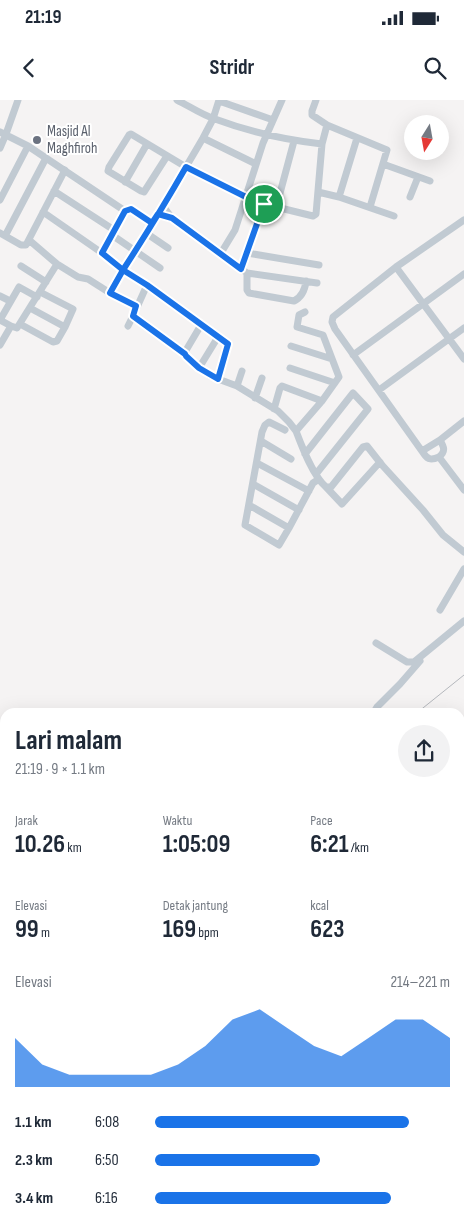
<!DOCTYPE html>
<html lang="id">
<head>
<meta charset="utf-8">
<style>
  body { margin:0; font-family:"Sofia Sans Condensed",sans-serif; background:#f2f2f3; color:#1f2937; height:100vh; display:flex; flex-direction:column; font-size:19px; white-space:nowrap }
  * { box-sizing:border-box; margin:0 }
  p { font-size:16px; color:#747a83 }
  .icon { flex:none; width:28px; height:28px; fill:none; stroke:currentColor; stroke-width:2; stroke-linecap:round; stroke-linejoin:round }
  .map { position:relative; flex:1; overflow:hidden }
  .sheet { position:absolute; left:0px; top:608px; width:465px; height:518px; display:flex; flex-direction:column; background:#fff; border-radius:15px 15px 0 0; box-shadow:0 5px 20px #0002 }
  .sheet>* { flex:none }
  .needle { width:32px; rotate:191deg }
  .controls { position:absolute; left:404px; top:15px; display:grid; gap:10px }
  .controls a { display:grid; place-items:center; width:45px; height:45px; border-radius:50%; background:#fff; box-shadow:0 5px 20px #0002; font-size:25px }
  .pin { position:absolute; display:grid; place-items:center; width:42px; height:42px; color:#fff; margin:-21px; border:2px solid #fff; border-radius:50%; box-shadow:0 1px 5px #0007 }
  .round { display:grid; place-items:center; flex:none; width:52px; height:52px; border-radius:26px; background:#f2f2f3 }
  .headline { display:flex; align-items:center; justify-content:space-between; height:85px; padding:0 15px }
  h1 { font-size:28px; font-weight:700; line-height:38px }
  .stats { display:grid; grid-template-columns:repeat(3,1fr); gap:8px; height:85px; padding:5px 15px }
  .stats div { display:grid; align-content:center }
  .stats b { font-size:25px; font-weight:700 }
  .stats small { font-size:14px; font-weight:400 }
  .stats p { font-size:14px }
  .chart { height:140px; padding:10px 15px }
  .chart p { display:flex; justify-content:space-between }
  .chart svg { width:100%; height:90px; margin-top:5px; fill:#1a73e8; opacity:.7 }
  ul { padding:0 15px; list-style:none; font-size:16px }
  li { display:grid; grid-template-columns:80px 60px 1fr; align-items:center; height:38px }
  li i { height:12px; border-radius:6px; background:#1a73e8 }
  .status { display:flex; justify-content:space-between; align-items:center; height:35px; padding:0 25px; background:#fff; direction:ltr }
  .status svg { height:14px; fill:currentColor }
  header { display:flex; justify-content:space-between; align-items:center; height:65px; padding:0 15px; background:#fff; font-size:22px; font-weight:700 }
  .map>svg:first-child { display:block }
  .lines { fill:none; stroke-linecap:round; stroke-linejoin:round }
  .minor { stroke:#c1cad2; stroke-width:7 }
  .rail { stroke:#b5b8bd; stroke-width:1 }
  .route-casing { stroke:#fff; stroke-width:10 }
  .route { stroke:#1a73e8; stroke-width:6 }
  .worship-dot { fill:#6b7280; stroke:#fff; stroke-width:2 }
  .labels { text-anchor:middle; dominant-baseline:central; stroke-width:4; stroke-linejoin:round; paint-order:stroke }
  .worship-label { font-size:15px; fill:#5b616d; stroke:#fff; text-anchor:start }
</style>
</head>
<body>
<div class="status"><b>21:19</b><svg viewBox="0 0 49 12"><path d="M0 12V9h3v3zM5 12V6h3v6zM10 12V3h3v9zM15 12V0h3v12zM26 1h20v11H26zM47 4h2v5h-2z"/></svg></div>
<header><svg class="icon" aria-label="back" viewBox="0 0 24 24"><path d="M15 5l-7 7 7 7"/></svg>Stridr<svg class="icon" aria-label="search" viewBox="0 0 24 24"><circle cx="10" cy="10" r="6"/><path d="M15 15l6 6"/></svg></header>
<div class="map">
<svg width="464" height="1125" viewBox="0 0 464 1125">
  <rect width="100%" height="100%" fill="#f5f3f3"/>
  <g class="lines">
    <path class="minor" d="M 177,0 C 189,6 202,15 215,19 C 250,32 285,40 322,44
      M 316,0 L 312,11 L 312,15 L 327,25 L 387,50 L 370,107
      M 219,1 L 273,20
      M 0,32 L 28,46 L 125,111 C 135,107 144,117 152,123
      M 203,38 L 256,64
      M 0,48 L 6,34 L 18,0
      M 167,56 L 144,92 L 141,91 L 108,71 L 109,67 L 129,35 L 131,34 L 186,67 L 246,97 L 264,104 L 241,169
      M 383,64 L 430,81
      M 125,82 L 147,44
      M 54,91 L 114,130 L 125,111
      M 318,92 L 339,97 L 394,116
      M 339,97 L 357,38
      M 410,97 L 418,77
      M 0,100 L 28,46
      M 264,104 L 313,116 L 316,114 L 322,44 L 327,25
      M 163,106 L 172,118 L 247,173 L 317,183
      M 276,108 L 294,41
      M 43,112 L 102,153
      M 114,130 L 102,153 L 123,170 L 147,185 L 228,244 L 218,279
      M 0,133 L 21,145 L 26,145 L 65,70
      M 146,133 L 168,148
      M 112,135 L 160,168
      M 5,136 L 46,58
      M 29,140 L 57,164 L 78,177 L 88,179 L 110,193 L 136,206
      M 221,153 L 235,130 L 263,43 L 282,0
      M 247,153 L 319,165
      M 21,166 L 46,182
      M 396,167 L 464,259
      M 247,173 L 247,190 L 249,193 L 294,201 C 302,197 305,190 306,181
      M 147,185 L 133,216 L 185,254
      M 110,193 L 123,170 L 163,106 L 203,38 L 213,19 L 219,0
      M 0,196 L 10,201
      M 30,208 L 65,227
      M 305,212 L 299,215 L 297,227 L 323,235 L 339,277 L 322,301 L 296,331 C 302,347 313,376 326,387 L 331,387 L 363,347 L 367,346 L 382,365 L 423,410 L 443,435 L 464,452
      M 0,220 L 11,226 L 17,228 L 57,164
      M 0,220 L 19,187 L 37,197
      M 20,224 L 53,242 L 57,241 L 65,227 L 73,209 L 40,192
      M 201,225 L 185,252 L 186,256 L 199,268 L 210,276 L 237,286 L 278,311 L 289,322 L 296,331
      M 128,226 L 133,216
      M 0,245 L 11,226
      M 291,246 L 332,259
      M 353,255 L 464,174
      M 199,268 L 218,237
      M 290,268 L 335,283
      M 237,286 L 242,271
      M 379,290 L 464,228
      M 255,298 L 262,278
      M 274,309 L 280,288 L 282,286 L 322,301
      M 285,330 L 269,322 L 265,325 L 262,332 L 245,425 L 279,445 L 289,428 L 313,383 L 319,379
      M 440,340 C 444,347 446,351 439,357 L 464,390
      M 261,341 L 291,359
      M 422,351 L 440,340 L 464,321
      M 305,354 L 353,293 L 368,309 L 316,374
      M 439,357 C 432,360 428,360 424,354 L 335,229 L 332,222 L 333,217 L 396,167 L 464,120
      M 257,363 L 309,391
      M 253,384 L 299,410
      M 326,387 L 342,404 L 380,362
      M 249,405 L 289,428
      M 440,510 L 464,469
      M 376,543 L 407,562 L 414,562 L 464,521
      M 374,612 L 377,607 L 400,584 L 420,561
      M 460,730 L 464,734
      M 0,856 L 5,856
      M 54,1120 L 62,1125
      M 92,1120 L 98,1124
      M 76,1125 L 80,1120"/>
    <path class="rail" d="M 418,612 L 464,575
      M 0,965 L 5,960"/>
  </g>
  <g class="lines">
    <g class="route-casing">
      <path id="route" d="M 264,104 L 246,97 L 186,67 C 166,102 145,136 123,170 L 147,185 L 228,244 L 218,279 L 199,268 L 186,256 L 185,254 L 133,216 L 136,206 L 110,193 L 123,170 L 102,153 L 125,111 L 131,109 L 152,123 L 158,114 L 172,118 L 241,169 L 264,104"/>
    </g>
    <use href="#route" class="route"/>
  </g>
  <circle class="worship-dot" cx="37" cy="40" r="5"/>
  <g class="labels">
    <g class="worship-label">
      <text x="47" y="31">Masjid Al<tspan x="47" dy="17">Maghfiroh</tspan></text>
    </g>
  </g>
</svg>
<div class="controls">
<a><svg class="needle" viewBox="-14 -14 28 28"><path d="M0-13l5 13h-10z" fill="#e53935"/><path d="M0 13l5-13h-10z" fill="#747a83"/></svg></a>
</div>
<div class="pin" style="left:264px;top:104px;background:#1e9e55"><svg class="icon" aria-label="arrive" viewBox="0 0 24 24"><path d="M6 21V4h12l-3 4 3 4H6"/></svg></div>
<section class="sheet">
<div class="headline"><div><h1>Lari malam</h1><p>21:19 · 9 × 1.1 km</p></div><a class="round"><svg class="icon" aria-label="share" viewBox="0 0 24 24"><path d="M12 15V3M7 8l5-5 5 5M5 13v7h14v-7"/></svg></a></div>
<div class="stats">
<div><p>Jarak</p><b>10.26<small> km</small></b></div>
<div><p>Waktu</p><b>1:05:09</b></div>
<div><p>Pace</p><b>6:21<small> /km</small></b></div>
</div>
<div class="stats">
<div><p>Elevasi</p><b>99<small> m</small></b></div>
<div><p>Detak jantung</p><b>169<small> bpm</small></b></div>
<div><p>kcal</p><b>623</b></div>
</div>
<div class="chart"><p><span>Elevasi</span>214–221 m</p>
<svg viewBox="0 0 160 44" preserveAspectRatio="none"><path d="M0 44V20L10 33L20 38L30 38L40 38L50 38L60 33L70 24L80 11L90 6L100 15L110 24L120 29L130 20L140 11L150 11L160 20V44z"/></svg>
</div>
<ul>
<li><b>1.1 km</b>6:08<i style="width:86%"></i></li>
<li><b>2.3 km</b>6:50<i style="width:56%"></i></li>
<li><b>3.4 km</b>6:16<i style="width:80%"></i></li>
</ul>
</section>
</div>
</body>
</html>
